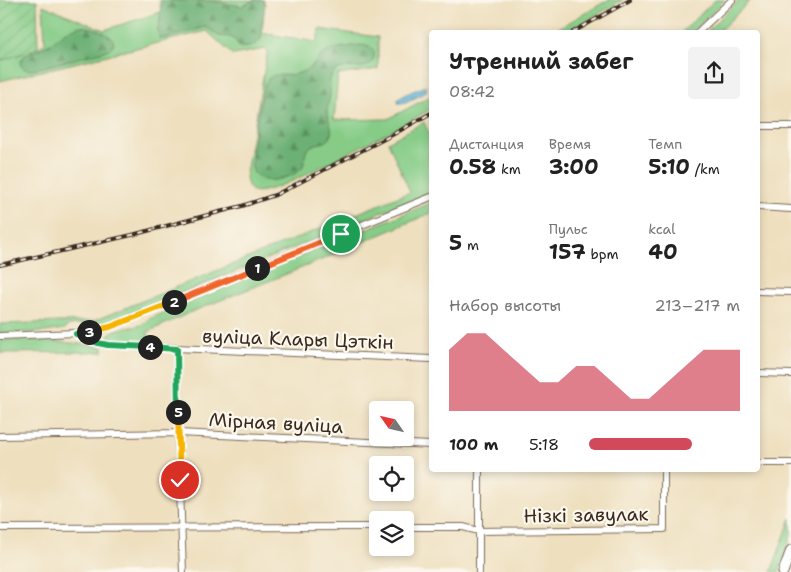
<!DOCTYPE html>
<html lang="ru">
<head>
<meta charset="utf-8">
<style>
  body { margin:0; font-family:"Shantell Sans",sans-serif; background:#f2f2f2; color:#222; height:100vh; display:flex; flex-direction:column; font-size:19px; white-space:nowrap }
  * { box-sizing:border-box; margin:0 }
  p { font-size:16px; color:#767676 }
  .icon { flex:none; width:28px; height:28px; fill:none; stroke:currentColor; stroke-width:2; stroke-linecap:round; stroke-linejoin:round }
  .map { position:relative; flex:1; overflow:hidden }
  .drawer { position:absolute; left:429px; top:30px; width:331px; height:442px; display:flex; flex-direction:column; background:#fff; border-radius:5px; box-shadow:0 2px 8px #0003 }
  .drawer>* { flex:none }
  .needle { width:32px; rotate:304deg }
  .buttons { position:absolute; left:369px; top:401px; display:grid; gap:10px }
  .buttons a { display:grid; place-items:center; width:45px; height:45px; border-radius:5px; background:#fff; box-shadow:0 2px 8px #0003; font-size:25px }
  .pin { position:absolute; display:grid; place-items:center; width:42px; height:42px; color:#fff; margin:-21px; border:2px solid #fff; border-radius:50%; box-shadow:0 1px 5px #0007 }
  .km { position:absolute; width:25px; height:25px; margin:-12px; border-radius:50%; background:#222; color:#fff; font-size:14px; line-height:25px; text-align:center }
  .round { display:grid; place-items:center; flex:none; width:52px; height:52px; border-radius:5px; background:#f2f2f2 }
  .head { display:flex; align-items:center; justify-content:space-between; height:85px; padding:0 20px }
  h1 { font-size:22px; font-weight:700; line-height:38px }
  .stats { display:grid; grid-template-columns:repeat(3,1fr); gap:8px; height:85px; padding:5px 20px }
  .stats div { display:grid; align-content:center }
  .stats b { font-size:21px; font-weight:700 }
  .stats small { font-size:14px; font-weight:400 }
  .stats p { font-size:14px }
  .chart { height:140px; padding:10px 20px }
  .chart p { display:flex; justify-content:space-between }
  .chart svg { width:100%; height:90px; margin-top:5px; fill:#d1495b; opacity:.7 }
  ul { padding:0 20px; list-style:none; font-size:16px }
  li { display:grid; grid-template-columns:80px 60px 1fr; align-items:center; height:38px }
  li i { height:12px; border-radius:6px; background:#d1495b }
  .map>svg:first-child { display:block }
  .grass { fill:#86cc87; stroke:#607b52 }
  .forest { fill:url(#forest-firs); stroke:#546d49 }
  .garden { fill:url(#garden-furrows); stroke:#607b52 }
  .water { fill:url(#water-rules); stroke:#4a6e7a }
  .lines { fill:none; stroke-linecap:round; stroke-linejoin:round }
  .minor-casing { stroke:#7a6956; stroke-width:8 }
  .major-casing { stroke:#7a6956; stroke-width:11 }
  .minor { stroke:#fff; stroke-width:6 }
  .major { stroke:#fff; stroke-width:9 }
  .rail-casing { stroke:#3b2a1e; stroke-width:4 }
  .rail { stroke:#fbf7ec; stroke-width:2; stroke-dasharray:5.5; stroke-linecap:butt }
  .split-1-casing { stroke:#fff; stroke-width:10 }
  .split-2-casing { stroke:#fff; stroke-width:10 }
  .split-3-casing { stroke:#fff; stroke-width:10 }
  .split-4-casing { stroke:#fff; stroke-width:10 }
  .split-5-casing { stroke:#fff; stroke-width:10 }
  .split-6-casing { stroke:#fff; stroke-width:10 }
  .split-1 { stroke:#f0652b; stroke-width:6 }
  .split-2 { stroke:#f0652b; stroke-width:6 }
  .split-3 { stroke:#f5b400; stroke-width:6 }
  .split-4 { stroke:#22a559; stroke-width:6 }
  .split-5 { stroke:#22a559; stroke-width:6 }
  .split-6 { stroke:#f5b400; stroke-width:6 }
  .labels { text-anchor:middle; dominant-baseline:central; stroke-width:4.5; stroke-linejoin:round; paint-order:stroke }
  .street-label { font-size:19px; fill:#3b2a1e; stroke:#fbf7ec }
</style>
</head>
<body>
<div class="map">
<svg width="791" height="572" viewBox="0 0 791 572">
  <defs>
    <pattern id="forest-firs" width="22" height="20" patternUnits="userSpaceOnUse" patternTransform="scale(1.25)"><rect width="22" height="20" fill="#6cb074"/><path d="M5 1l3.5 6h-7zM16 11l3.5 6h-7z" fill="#5a8f5f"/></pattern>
    <pattern id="garden-furrows" width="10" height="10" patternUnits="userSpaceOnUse" patternTransform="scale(1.25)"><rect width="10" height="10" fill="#86cc87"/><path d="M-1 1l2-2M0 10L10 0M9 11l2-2" fill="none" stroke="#75af74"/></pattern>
    <pattern id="water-rules" width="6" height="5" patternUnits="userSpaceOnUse" patternTransform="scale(1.25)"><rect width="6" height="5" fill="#58b2d6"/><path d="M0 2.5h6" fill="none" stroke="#4a91ad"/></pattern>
  </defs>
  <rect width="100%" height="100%" fill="#fbf7ec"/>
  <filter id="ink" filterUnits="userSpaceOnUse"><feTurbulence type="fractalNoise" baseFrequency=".02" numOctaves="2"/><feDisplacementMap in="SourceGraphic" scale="10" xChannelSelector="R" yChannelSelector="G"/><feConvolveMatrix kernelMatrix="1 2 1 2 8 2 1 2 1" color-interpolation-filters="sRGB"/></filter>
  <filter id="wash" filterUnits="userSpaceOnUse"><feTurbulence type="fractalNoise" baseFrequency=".0096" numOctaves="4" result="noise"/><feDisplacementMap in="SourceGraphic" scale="20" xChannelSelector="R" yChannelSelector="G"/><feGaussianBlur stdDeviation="1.12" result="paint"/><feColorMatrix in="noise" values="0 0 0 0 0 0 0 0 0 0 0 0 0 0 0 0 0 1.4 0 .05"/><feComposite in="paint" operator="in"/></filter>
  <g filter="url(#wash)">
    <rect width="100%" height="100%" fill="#eedfbe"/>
    <path class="grass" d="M 172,0 L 264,0 L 262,33 L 317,42 L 319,29 L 378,37 L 378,69 L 338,75 L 334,120 L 388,119 L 431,96 L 431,109 L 403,125 L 295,180 C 286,183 261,195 253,191 C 247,188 246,179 246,173 L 267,55 L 267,52 L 265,49 L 233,55 L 207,31 L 0,81 L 0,61 L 38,48 L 45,43 L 43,5 L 104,30 L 173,8 Z
      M 608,0 L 623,0 L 566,32 L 552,32 Z
      M 715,0 L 725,0 L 692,32 L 682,32 Z
      M 739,0 L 751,0 L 718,32 L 706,32 Z
      M 424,122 L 431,138 L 431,189 L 426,194 L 119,319 L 92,326 L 84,324 L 69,325 L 65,329 L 45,332 L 0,333 L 0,324 L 93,321 L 410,192 L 388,142 Z
      M 431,203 L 431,213 L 314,263 L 191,312 L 148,332 L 149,341 C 136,342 121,345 109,338 L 109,334 C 121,324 141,331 149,319 L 356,233 Z
      M 0,340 C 36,340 67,341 103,347 L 103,352 L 0,353 Z
      M 791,518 L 791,536 L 779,572 L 771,572 Z"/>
    <path class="forest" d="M 160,0 L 212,1 L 243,6 L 254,0 L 263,0 L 265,4 L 261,39 C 255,46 248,49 239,47 L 234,39 L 230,37 L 219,36 L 206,27 L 167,38 L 161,39 C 155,32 159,26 160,18 C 161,12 160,6 160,0 Z
      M 79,26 C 94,26 133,41 102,52 L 32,70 C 26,70 22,69 20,63 L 24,56 L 48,45 L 66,32 Z
      M 359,45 C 366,45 376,47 374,56 C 374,58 373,62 371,63 C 361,73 341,61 332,75 C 328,81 331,90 330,97 C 329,102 327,107 327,112 C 327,120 333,126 331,134 C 329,146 317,141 310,147 C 303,152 306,161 302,168 C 295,177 270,184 260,178 C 259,177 254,174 254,173 C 247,162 260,105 263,90 L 265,83 L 269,78 L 274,75 L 293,75 L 299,73 L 308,69 L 314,64 L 321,56 L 331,49 Z"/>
    <path class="garden" d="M 0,0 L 37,0 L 38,48 L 0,61 Z"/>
    <path class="water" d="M 425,86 L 427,87 L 426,92 C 418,96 406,104 398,103 L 398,100 L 401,96 Z"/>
  </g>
  <g filter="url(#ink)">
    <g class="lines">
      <g class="minor-casing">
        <path id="minor" d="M 698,32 L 732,0
          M 758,126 L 791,126
          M 758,207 L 791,209
          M 758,291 L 791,292
          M 77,334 L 98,343 L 108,345 L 431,359
          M 0,336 L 76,333 L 94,332 L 110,327 L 431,197
          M 177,349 L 178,433 L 183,572
          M 758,373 L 791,374
          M 0,436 L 178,433 L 431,445
          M 758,463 L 791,463
          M 405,527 L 463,527 L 479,531 L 664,529 L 664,470
          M 0,528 L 378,527
          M 479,572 L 479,470"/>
      </g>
      <g class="major-casing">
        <path id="major" d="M 783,572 L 791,550"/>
      </g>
      <use href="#minor" class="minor"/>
      <use href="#major" class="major"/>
      <g class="rail-casing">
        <path id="rail" d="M 573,32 L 630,0
          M 0,265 L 132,235 L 242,206 L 275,195 L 392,135 L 431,113"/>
      </g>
      <use href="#rail" class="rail"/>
    </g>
  </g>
  <g class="lines" filter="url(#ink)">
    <g class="split-1-casing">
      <path id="split-1" d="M 257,268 L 341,234"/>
    </g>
    <g class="split-2-casing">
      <path id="split-2" d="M 174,302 L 257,268"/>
    </g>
    <g class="split-3-casing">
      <path id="split-3" d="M 89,332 L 110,327 L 174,302"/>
    </g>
    <g class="split-4-casing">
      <path id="split-4" d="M 89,332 L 76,334 L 98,343 L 108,345 L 150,347"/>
    </g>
    <g class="split-5-casing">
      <path id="split-5" d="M 150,347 L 177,349 L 178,412"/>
    </g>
    <g class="split-6-casing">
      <path id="split-6" d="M 178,412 L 180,480"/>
    </g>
    <use href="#split-1" class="split-1"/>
    <use href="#split-2" class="split-2"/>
    <use href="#split-3" class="split-3"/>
    <use href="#split-4" class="split-4"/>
    <use href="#split-5" class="split-5"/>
    <use href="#split-6" class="split-6"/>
  </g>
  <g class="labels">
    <g class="street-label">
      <text transform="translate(298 339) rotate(2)">вуліца Клары Цэткін</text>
      <text transform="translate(276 423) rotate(3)">Мірная вуліца</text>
      <text transform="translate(586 515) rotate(-1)">Нізкі завулак</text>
    </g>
  </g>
</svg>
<div class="buttons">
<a><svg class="needle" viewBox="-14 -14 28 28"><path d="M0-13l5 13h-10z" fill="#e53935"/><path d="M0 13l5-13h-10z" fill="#767676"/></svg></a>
<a><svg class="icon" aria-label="locate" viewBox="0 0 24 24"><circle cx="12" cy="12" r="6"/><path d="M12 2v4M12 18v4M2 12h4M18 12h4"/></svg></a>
<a><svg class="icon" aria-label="layers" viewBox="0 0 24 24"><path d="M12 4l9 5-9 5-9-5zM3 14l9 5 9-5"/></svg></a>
</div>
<div class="pin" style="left:341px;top:234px;background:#1e9e55"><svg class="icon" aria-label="arrive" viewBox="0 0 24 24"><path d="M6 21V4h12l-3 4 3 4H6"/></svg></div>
<div class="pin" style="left:180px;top:480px;background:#d93025"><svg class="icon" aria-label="check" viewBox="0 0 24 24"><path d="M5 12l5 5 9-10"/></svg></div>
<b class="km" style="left:257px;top:268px">1</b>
<b class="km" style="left:174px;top:302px">2</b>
<b class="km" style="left:89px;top:332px">3</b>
<b class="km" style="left:150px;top:347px">4</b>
<b class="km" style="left:178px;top:412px">5</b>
<section class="drawer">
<div class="head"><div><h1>Утренний забег</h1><p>08:42</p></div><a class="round"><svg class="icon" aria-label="share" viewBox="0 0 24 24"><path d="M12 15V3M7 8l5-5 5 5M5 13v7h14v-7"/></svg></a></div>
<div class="stats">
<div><p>Дистанция</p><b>0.58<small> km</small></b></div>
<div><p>Время</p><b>3:00</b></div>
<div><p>Темп</p><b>5:10<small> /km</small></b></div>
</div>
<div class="stats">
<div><b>5<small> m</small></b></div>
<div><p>Пульс</p><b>157<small> bpm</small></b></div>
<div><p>kcal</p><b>40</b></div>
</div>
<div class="chart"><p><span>Набор высоты</span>213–217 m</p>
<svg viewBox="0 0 160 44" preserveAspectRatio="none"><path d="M0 44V14L10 6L20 6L30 14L40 22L50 30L60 30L70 22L80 22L90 30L100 38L110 38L120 30L130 22L140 14L150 14L160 14V44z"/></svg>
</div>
<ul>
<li><b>100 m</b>5:18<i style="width:68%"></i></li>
</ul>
</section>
</div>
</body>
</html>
